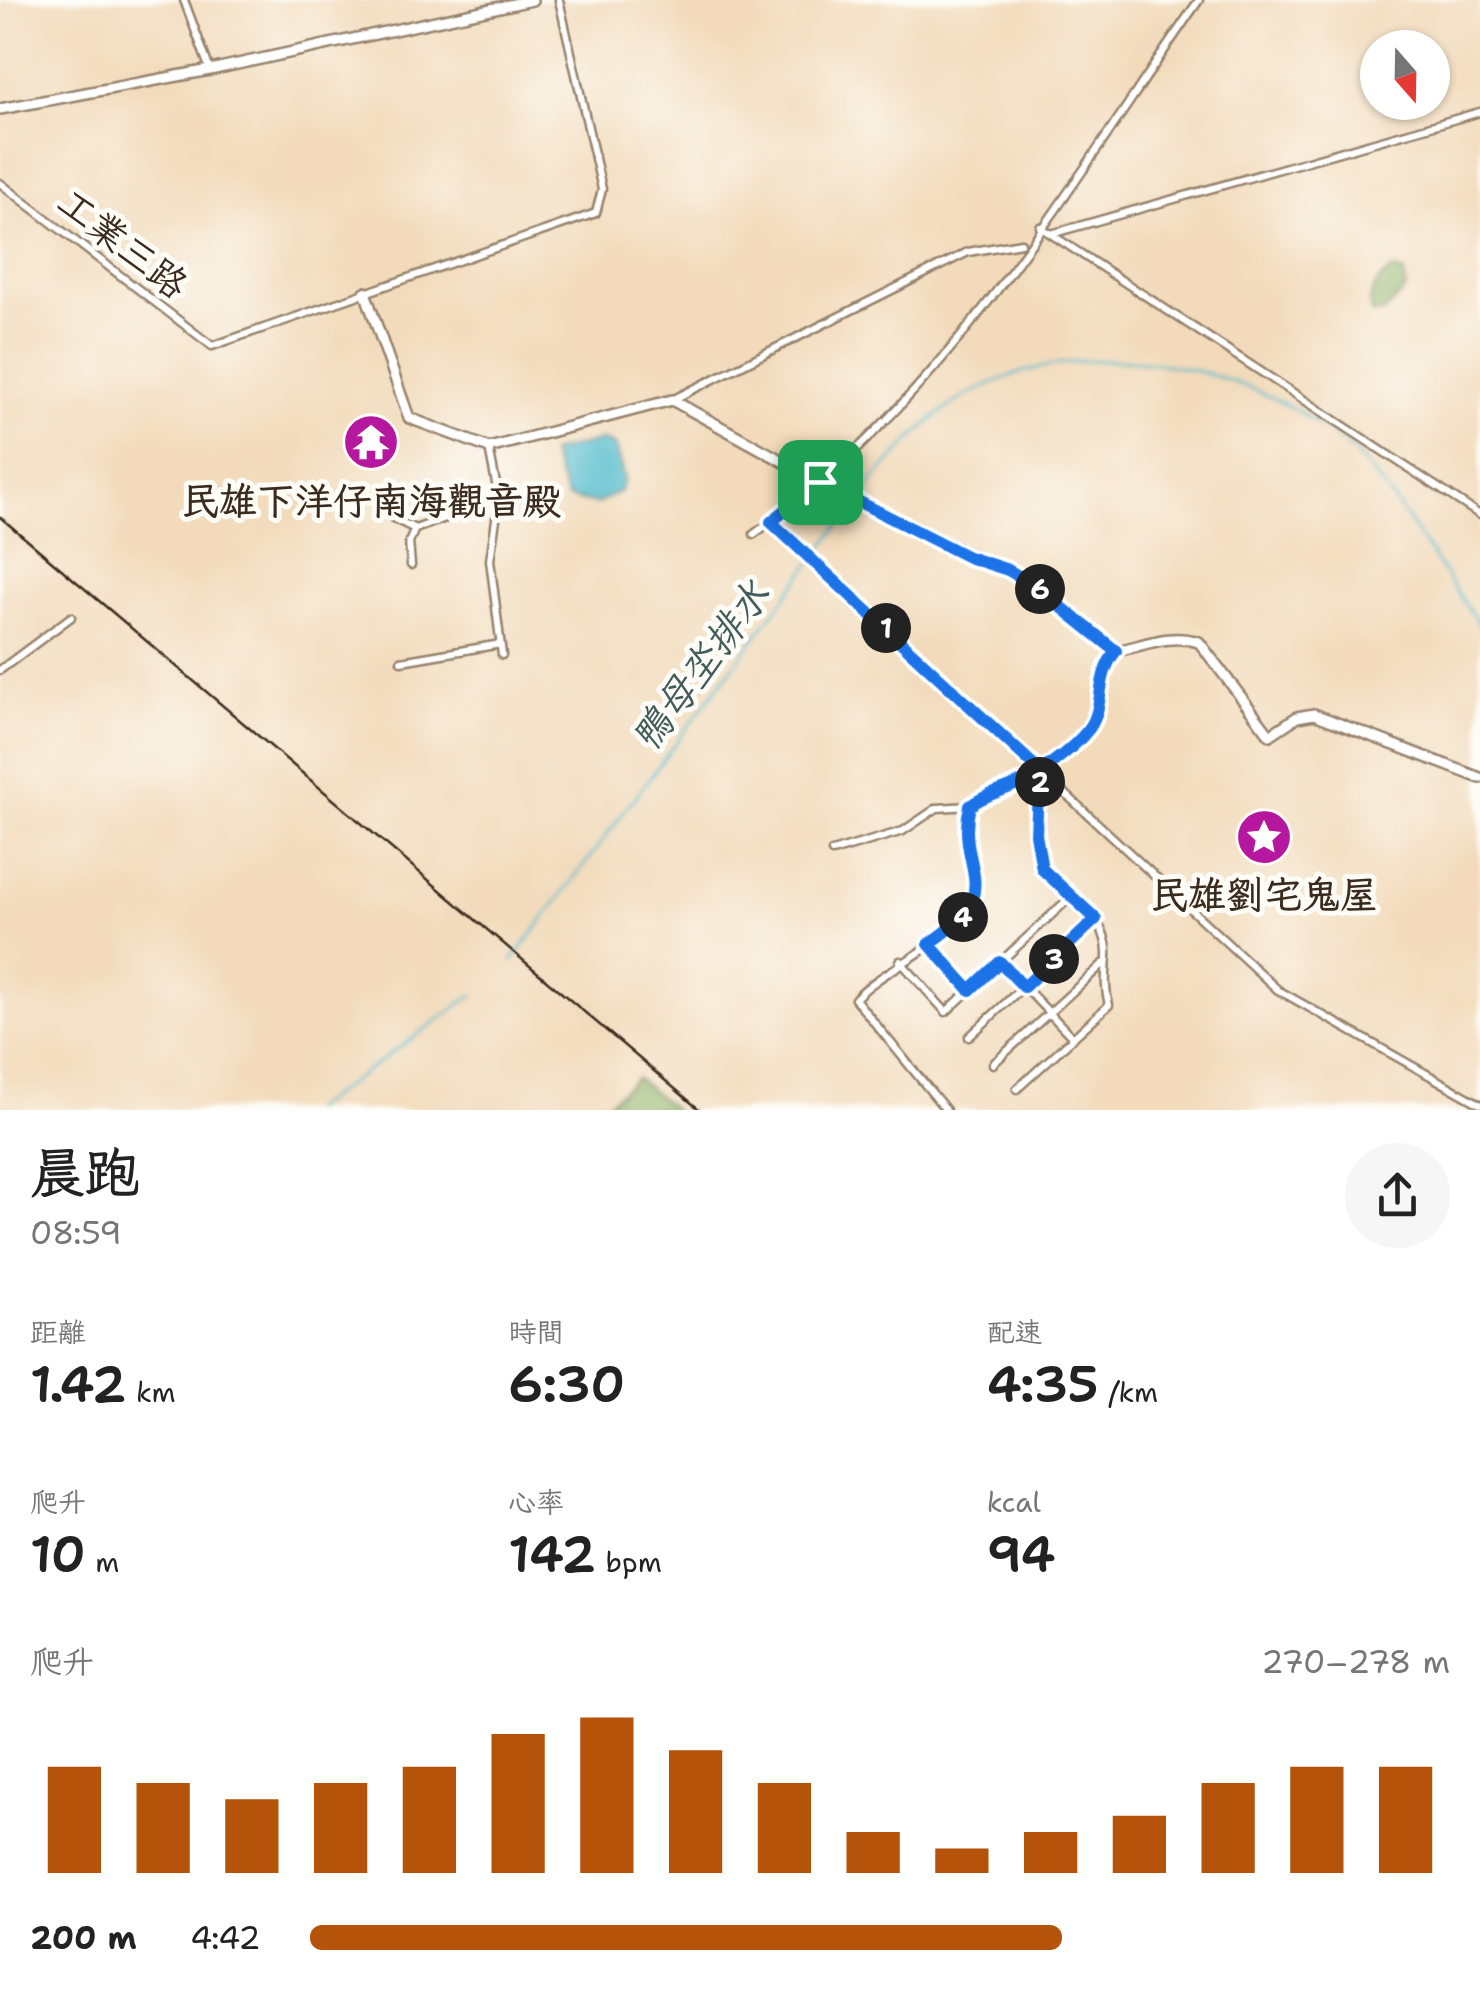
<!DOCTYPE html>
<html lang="zh-TW">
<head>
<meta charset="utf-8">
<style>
  body { margin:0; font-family:"Shantell Sans","LXGW WenKai TC",sans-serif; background:#f6f6f6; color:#222; height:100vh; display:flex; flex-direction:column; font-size:38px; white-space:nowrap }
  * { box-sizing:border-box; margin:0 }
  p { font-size:32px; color:#767676 }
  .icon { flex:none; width:55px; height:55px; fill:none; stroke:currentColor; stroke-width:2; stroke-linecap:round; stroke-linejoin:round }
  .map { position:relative; height:1110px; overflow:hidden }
  .details { display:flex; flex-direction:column; background:#fff; flex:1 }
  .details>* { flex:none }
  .needle { width:65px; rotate:160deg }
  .tools { position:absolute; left:1360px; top:30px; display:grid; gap:20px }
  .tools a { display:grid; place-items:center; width:90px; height:90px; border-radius:50%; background:#fff; box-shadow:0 2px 8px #0004; font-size:50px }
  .pin { position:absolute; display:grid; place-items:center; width:85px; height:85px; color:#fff; margin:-42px; border-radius:20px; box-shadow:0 5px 15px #0006 }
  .km { position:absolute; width:50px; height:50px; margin:-25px; border-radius:50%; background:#222; color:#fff; font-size:28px; line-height:50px; text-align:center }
  .round { display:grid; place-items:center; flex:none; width:105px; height:105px; border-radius:52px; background:#f6f6f6 }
  .head { display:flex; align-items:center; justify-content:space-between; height:170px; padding:0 30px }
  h1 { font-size:55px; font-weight:600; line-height:75px }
  .stats { display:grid; grid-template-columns:repeat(3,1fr); gap:15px; height:170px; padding:10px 30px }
  .stats div { display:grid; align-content:center }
  .stats b { font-size:50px; font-weight:600 }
  .stats small { font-size:28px; font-weight:400 }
  .stats p { font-size:28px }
  .chart { height:280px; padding:20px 30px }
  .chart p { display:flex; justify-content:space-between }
  .chart svg { width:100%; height:180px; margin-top:10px; stroke:#b45309; stroke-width:6 }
  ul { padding:0 30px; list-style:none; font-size:32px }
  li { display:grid; grid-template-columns:160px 120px 1fr; align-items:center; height:75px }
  li i { height:25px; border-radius:12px; background:#b45309 }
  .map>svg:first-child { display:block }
  .forest { fill:#8db063; stroke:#646d40; stroke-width:2.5 }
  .water { fill:#4eb9cb; stroke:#447274; stroke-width:2.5 }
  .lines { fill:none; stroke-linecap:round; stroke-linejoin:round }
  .stream { stroke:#4eb9cb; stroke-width:2.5 }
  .street-casing { stroke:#96826c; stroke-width:11 }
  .secondary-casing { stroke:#96826c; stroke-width:14 }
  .street { stroke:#fff; stroke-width:6 }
  .secondary { stroke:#fff; stroke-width:9 }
  .rail { stroke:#3b2a1e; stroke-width:2.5 }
  .route-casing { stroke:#fff; stroke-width:20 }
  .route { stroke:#1a73e8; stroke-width:12 }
  .labels { text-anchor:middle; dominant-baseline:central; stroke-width:10; stroke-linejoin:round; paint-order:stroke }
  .street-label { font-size:38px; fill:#3b2a1e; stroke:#fdfcf7 }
  .poi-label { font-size:38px; font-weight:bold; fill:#3b2a1e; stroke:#fdfcf7 }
  .water-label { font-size:40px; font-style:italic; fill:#425c5b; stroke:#fdfcf7 }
</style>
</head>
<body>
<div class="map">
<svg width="1480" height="1110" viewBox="0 0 1480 1110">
  <rect width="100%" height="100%" fill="#fdfcf7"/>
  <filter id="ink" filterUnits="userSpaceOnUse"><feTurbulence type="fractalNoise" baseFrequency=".01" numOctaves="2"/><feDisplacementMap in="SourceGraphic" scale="20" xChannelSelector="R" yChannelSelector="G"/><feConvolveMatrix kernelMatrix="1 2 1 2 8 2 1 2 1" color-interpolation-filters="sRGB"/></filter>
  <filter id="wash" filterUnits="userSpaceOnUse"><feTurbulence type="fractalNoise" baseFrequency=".0048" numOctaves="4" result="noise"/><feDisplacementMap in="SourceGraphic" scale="40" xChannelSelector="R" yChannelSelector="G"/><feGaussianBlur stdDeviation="2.25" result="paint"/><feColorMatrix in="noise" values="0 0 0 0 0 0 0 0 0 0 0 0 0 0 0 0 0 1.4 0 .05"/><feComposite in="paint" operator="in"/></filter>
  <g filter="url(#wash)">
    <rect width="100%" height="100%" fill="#f2daba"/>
    <path class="forest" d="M 1394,270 L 1404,273 L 1406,289 L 1383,313 L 1372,313 C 1366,295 1378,278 1394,270 Z
      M 636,1078 L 675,1110 L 600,1110 Z"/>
    <path class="water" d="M 602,440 L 615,446 L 624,479 L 620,491 L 597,504 L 567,498 L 550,453 Z"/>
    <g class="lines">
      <path class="stream" d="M 512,961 L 875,478 C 894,459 913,435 934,418 C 1049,325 1227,353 1338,438 C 1383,472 1444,576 1480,626
        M 312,1110 L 473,995"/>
    </g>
  </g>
  <g filter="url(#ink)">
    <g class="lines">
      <g class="street-casing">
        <path id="street" d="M 184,0 L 210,70
          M 0,183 L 212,346 L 596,213 L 602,189 L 559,0
          M 1040,227 L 1480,515
          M 1051,234 L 1480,112
          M 672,400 L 968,252 L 1021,243
          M 499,499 L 490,560 L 502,655
          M 391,517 L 415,529 L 499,499 L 489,448
          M 771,522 L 1278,990 L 1480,1104
          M 754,534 C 947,399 1067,189 1199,0
          M 411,565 L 409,542 L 415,529
          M 401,661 L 501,644
          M 0,670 L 71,617
          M 832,852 L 903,831 L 937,808 L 970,806 L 1038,770
          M 929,944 L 970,990
          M 900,961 L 946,1012 L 1073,895
          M 1001,962 L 1073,1038
          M 969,1037 L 1096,919
          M 993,1064 L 1103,964
          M 1017,1089 L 1109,1005 C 1104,986 1106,975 1107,957 C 1110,918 1068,891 1042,869 L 1036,834 L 1039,769 L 1090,728 L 1103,669 L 1116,651
          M 946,1110 L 855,999 C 883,967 964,938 972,899 C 979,867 962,836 970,806"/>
      </g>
      <g class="secondary-casing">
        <path id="secondary" d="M 0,109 L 210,70 L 532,0
          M 365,292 L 409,418 L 489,448 L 672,400 L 853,500 L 1034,585 L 1116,651 C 1146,645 1169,633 1199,642 L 1270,735 L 1297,717 L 1314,714 L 1480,778"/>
      </g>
      <use href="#street" class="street"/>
      <use href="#secondary" class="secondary"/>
      <path class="rail" d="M 0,517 L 700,1110"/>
    </g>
  </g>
  <g class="lines" filter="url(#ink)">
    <g class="route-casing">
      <path id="route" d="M 820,482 L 771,522 L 1039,770 L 1036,834 L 1042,869 L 1096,919 L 1024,987 L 1000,962 L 970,990 L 929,944 C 1011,890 954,868 970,806 C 985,794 1002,792 1019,783 C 1042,772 1072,750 1088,730 C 1106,708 1094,678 1116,651 L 1034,585 L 1008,570 L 968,557 L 820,482"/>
    </g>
    <use href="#route" class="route"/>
  </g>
  <defs>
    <g id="temple-disc" transform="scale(2.875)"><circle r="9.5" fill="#b5179e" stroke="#fdfcf7"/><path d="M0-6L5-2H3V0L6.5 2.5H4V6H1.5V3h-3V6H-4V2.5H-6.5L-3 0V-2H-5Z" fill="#fff"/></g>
    <g id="sight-disc" transform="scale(2.875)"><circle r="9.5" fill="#b5179e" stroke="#fdfcf7"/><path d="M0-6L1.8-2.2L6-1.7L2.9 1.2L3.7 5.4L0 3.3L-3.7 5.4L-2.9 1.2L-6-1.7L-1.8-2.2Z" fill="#fff"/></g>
  </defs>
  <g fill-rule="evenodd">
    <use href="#temple-disc" x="371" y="442"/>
    <use href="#sight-disc" x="1264" y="837"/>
  </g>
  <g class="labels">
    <g class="street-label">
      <text transform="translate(123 243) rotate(38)">工業三路</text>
    </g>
    <g class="poi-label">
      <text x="371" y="500">民雄下洋仔南海觀音殿</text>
      <text x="1264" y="894">民雄劉宅鬼屋</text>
    </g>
    <g class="water-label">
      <text transform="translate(700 666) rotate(-53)">鴨母坔排水</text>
    </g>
  </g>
</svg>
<div class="tools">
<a><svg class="needle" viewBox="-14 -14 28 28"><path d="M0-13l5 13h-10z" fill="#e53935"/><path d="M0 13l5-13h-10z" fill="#767676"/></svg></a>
</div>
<div class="pin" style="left:820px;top:482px;background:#1e9e55"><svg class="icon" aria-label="arrive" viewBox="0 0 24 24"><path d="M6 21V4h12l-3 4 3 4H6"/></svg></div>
<b class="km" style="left:886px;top:628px">1</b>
<b class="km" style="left:1040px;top:782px">2</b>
<b class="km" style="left:1054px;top:959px">3</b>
<b class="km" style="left:963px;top:917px">4</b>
<b class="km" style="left:1040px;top:589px">6</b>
</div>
<section class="details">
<div class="head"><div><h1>晨跑</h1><p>08:59</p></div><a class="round"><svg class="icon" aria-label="share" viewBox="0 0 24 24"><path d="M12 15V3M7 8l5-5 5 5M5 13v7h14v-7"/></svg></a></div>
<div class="stats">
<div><p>距離</p><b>1.42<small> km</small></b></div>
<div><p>時間</p><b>6:30</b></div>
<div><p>配速</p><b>4:35<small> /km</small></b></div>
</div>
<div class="stats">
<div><p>爬升</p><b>10<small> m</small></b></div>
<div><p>心率</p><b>142<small> bpm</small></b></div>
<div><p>kcal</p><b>94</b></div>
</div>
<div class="chart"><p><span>爬升</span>270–278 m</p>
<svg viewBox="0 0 160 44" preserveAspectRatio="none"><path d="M5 44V18M15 44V22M25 44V26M35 44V22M45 44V18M55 44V10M65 44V6M75 44V14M85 44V22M95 44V34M105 44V38M115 44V34M125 44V30M135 44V22M145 44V18M155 44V18"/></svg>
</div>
<ul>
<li><b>200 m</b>4:42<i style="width:66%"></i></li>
</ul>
</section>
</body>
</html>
